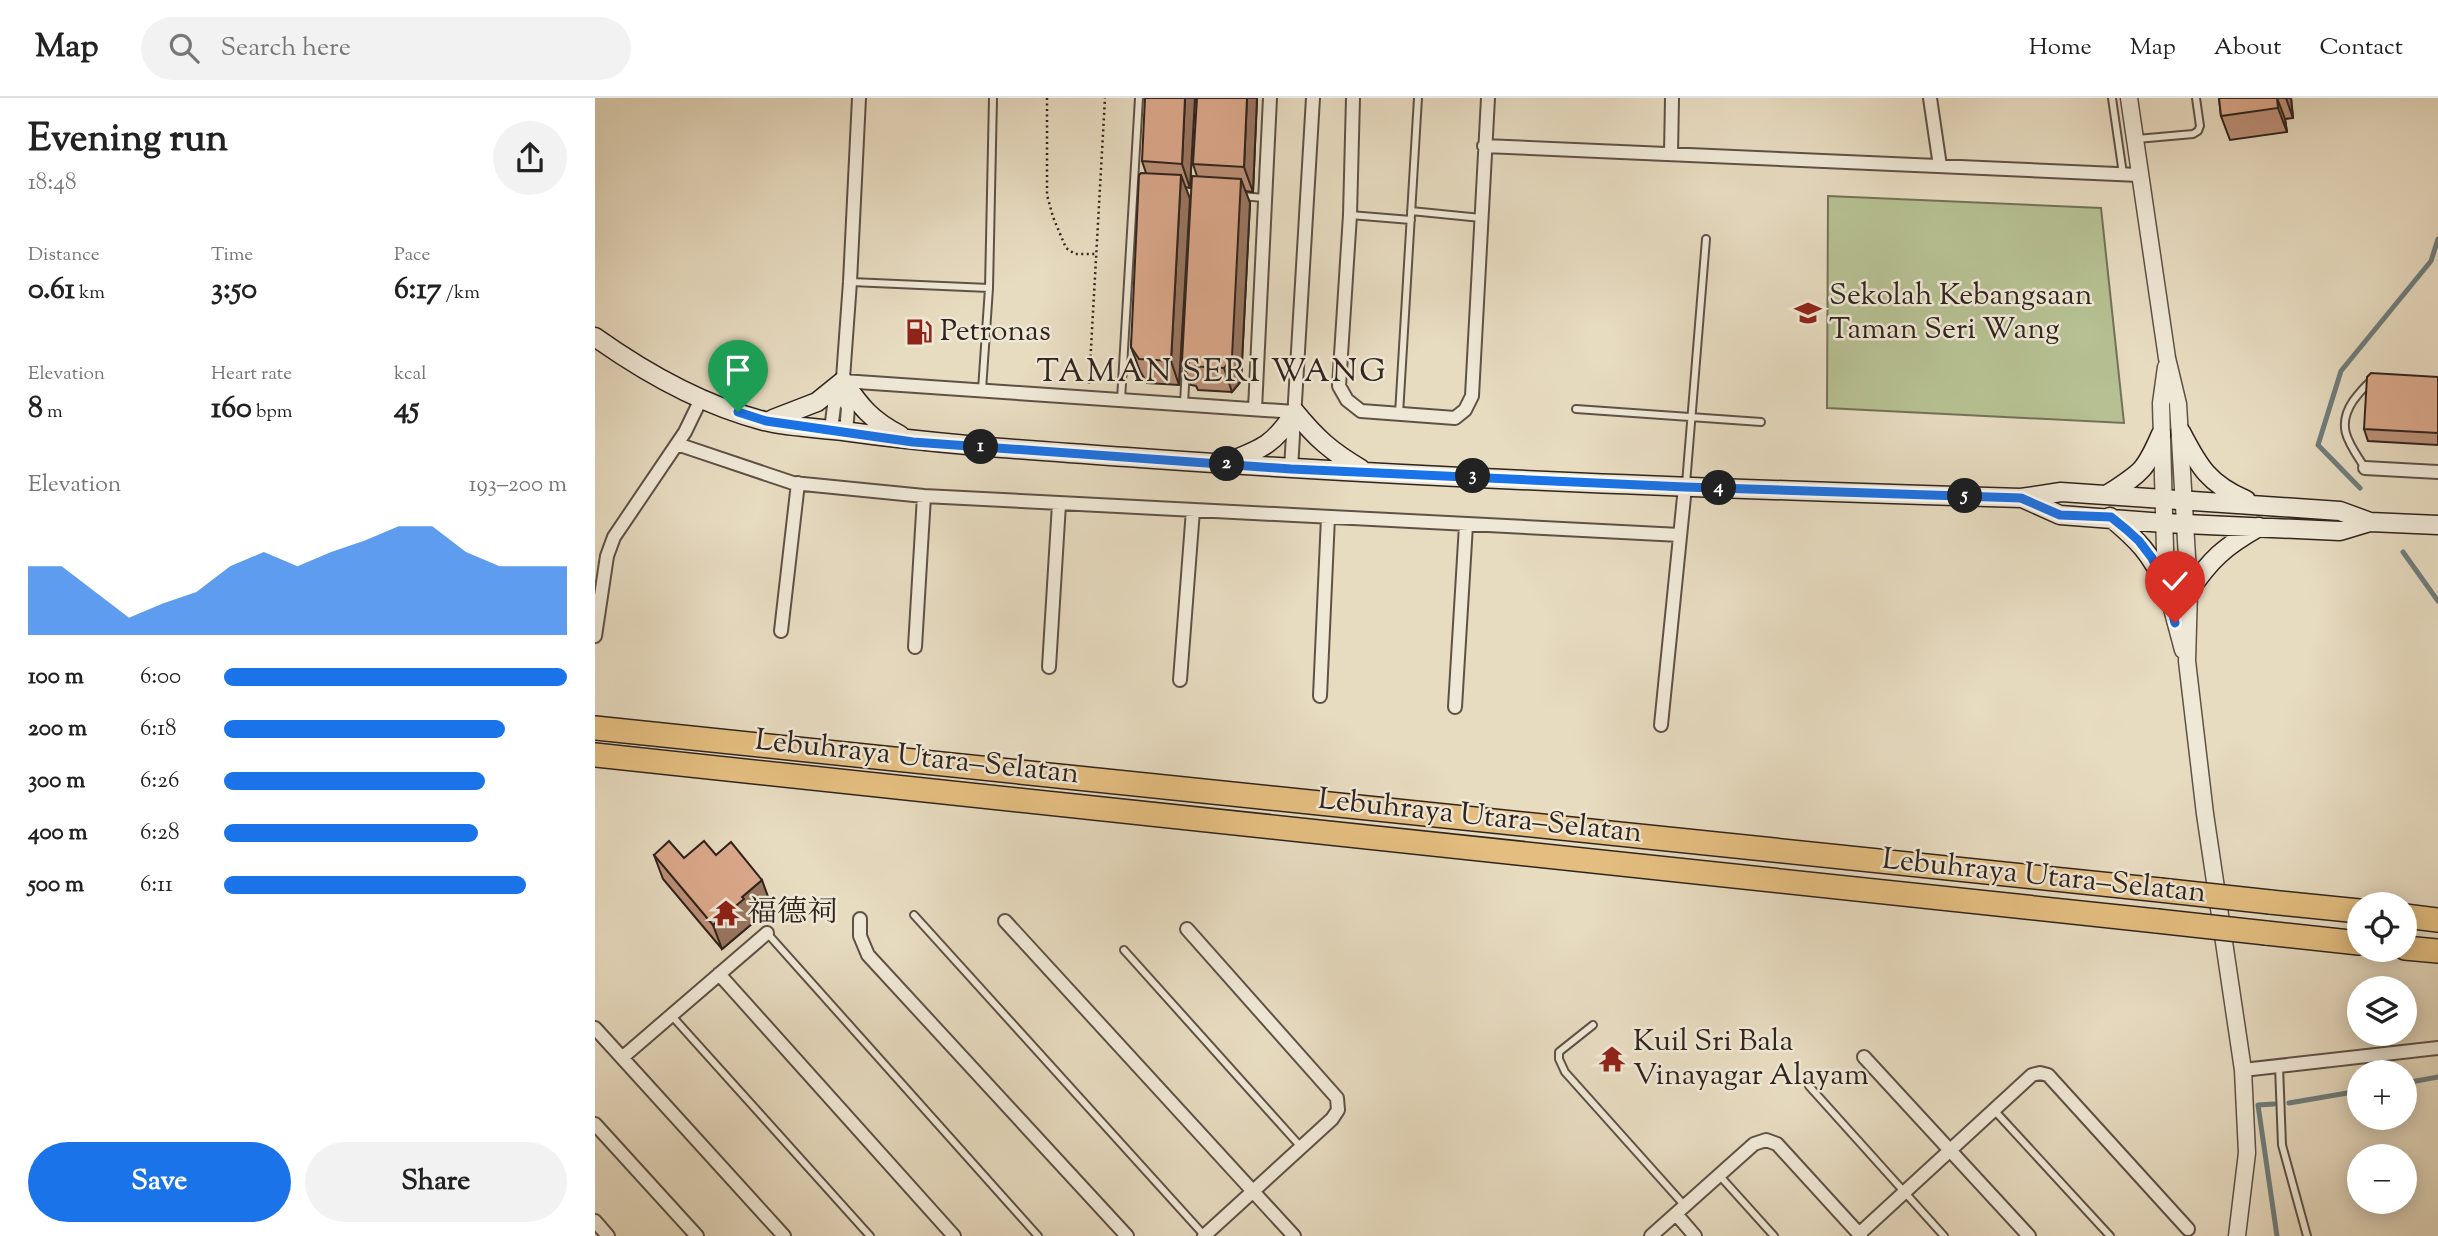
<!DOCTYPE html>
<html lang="en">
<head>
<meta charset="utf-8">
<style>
  body { margin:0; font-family:"Sorts Mill Goudy","Noto Serif SC",serif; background:#f2f2f2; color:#222; height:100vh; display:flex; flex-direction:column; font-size:26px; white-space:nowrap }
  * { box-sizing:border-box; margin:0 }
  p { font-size:23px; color:#767676 }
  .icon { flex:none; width:38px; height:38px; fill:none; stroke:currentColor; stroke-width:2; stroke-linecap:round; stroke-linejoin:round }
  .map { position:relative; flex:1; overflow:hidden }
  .drawer { display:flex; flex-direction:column; background:#fff; width:595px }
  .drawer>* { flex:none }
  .fabs { position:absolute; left:1752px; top:794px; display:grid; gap:14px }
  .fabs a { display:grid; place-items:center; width:70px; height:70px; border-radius:50%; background:#fff; box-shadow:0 4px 18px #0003; font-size:35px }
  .pin { position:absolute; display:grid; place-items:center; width:60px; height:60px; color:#fff; margin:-72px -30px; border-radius:50% 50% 50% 0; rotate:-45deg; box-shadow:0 0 7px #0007 }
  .pin .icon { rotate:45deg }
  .km { position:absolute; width:35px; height:35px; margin:-18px; border-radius:50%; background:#222; color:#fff; font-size:19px; line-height:35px; text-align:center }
  .round { display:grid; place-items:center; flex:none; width:74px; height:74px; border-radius:37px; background:#f2f2f2 }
  .headline { display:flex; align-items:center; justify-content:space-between; height:119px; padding:0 28px }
  h1 { font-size:38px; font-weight:700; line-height:52px }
  .metrics { display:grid; grid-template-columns:repeat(3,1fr); gap:10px; height:119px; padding:7px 28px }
  .metrics div { display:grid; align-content:center }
  .metrics b { font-size:30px; font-weight:700 }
  .metrics small { font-size:19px; font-weight:400 }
  .metrics p { font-size:19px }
  .chart { height:196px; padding:14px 28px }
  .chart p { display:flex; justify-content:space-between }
  .chart svg { width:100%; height:126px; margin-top:7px; fill:#1a73e8; opacity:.7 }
  .cta { display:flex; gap:14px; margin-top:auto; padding:14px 28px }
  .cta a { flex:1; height:80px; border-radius:42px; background:#1a73e8; color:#fff; font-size:28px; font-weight:700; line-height:80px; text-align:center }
  .cta a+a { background:#f2f2f2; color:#222 }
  ul { padding:0 28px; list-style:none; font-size:23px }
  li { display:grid; grid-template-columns:112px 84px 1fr; align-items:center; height:52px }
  li i { height:18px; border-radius:9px; background:#1a73e8 }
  header { display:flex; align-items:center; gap:42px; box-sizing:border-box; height:98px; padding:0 35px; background:#fff; border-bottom:2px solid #e0e0e0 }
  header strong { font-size:33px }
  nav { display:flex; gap:38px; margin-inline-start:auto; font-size:24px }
  .search { width:490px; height:63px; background:#f2f2f2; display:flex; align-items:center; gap:18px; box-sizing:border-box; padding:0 24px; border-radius:38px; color:#767676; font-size:26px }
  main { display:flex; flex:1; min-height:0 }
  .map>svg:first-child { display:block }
  .green { fill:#b6c092; stroke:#737258; stroke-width:2 }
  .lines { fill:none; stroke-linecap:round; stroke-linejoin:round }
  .stream { stroke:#6e7d7c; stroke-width:5 }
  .service-casing { stroke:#5e5246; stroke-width:10 }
  .minor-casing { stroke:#5e5246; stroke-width:16 }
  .tertiary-casing { stroke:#5e5246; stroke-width:19 }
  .secondary-casing { stroke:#30241e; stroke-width:21 }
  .motorway-casing { stroke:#30241e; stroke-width:26 }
  .path { stroke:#30241e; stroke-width:2.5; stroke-dasharray:2 3.5; stroke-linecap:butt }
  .service { stroke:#efe8d6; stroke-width:6 }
  .minor { stroke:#efe8d6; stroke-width:12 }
  .tertiary { stroke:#efe8d6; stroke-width:16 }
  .secondary { stroke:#efe8d6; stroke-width:18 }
  .motorway { stroke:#e4be80; stroke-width:23 }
  .motorway-bridge-casing { stroke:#30241e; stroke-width:26; stroke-linecap:butt }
  .motorway-bridge { stroke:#e4be80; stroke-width:23 }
  .wall { fill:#bc9078; stroke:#30241e; stroke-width:2 }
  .shaded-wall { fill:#997661; stroke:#30241e; stroke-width:2 }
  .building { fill:#dba88b; stroke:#30241e; stroke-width:2 }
  .route-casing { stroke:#fff; stroke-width:14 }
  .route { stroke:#1a73e8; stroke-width:9 }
  .labels { text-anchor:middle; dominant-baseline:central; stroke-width:5; stroke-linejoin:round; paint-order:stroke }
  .poi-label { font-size:30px; fill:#30241e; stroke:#efe8d6; text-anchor:start }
  .street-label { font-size:30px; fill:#30241e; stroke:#efe8d6 }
  .neighbourhood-label { font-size:32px; letter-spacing:2px; fill:#30241e; stroke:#efe8d6 }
</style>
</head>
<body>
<header>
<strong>Map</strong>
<div class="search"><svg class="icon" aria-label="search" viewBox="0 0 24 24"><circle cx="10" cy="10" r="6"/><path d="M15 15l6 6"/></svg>Search here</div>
<nav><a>Home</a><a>Map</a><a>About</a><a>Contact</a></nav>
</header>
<main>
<section class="drawer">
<div class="headline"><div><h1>Evening run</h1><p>18:48</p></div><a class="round"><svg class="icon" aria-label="share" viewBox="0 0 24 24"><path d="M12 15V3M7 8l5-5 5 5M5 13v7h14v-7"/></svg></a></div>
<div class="metrics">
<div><p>Distance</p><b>0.61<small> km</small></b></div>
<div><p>Time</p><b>3:50</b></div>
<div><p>Pace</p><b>6:17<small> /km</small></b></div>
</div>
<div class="metrics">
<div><p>Elevation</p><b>8<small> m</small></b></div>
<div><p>Heart rate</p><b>160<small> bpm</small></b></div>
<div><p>kcal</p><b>45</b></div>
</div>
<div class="chart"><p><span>Elevation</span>193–200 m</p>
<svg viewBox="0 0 160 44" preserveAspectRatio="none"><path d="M0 44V20L10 20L20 29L30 38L40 33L50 29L60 20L70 15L80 20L90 15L100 11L110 6L120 6L130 15L140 20L150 20L160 20V44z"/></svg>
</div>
<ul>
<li><b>100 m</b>6:00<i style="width:100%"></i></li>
<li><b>200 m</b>6:18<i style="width:82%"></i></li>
<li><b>300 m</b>6:26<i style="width:76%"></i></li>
<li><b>400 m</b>6:28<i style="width:74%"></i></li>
<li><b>500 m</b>6:11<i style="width:88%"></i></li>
</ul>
<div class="cta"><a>Save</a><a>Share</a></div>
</section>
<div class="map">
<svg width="1843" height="1138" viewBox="0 0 1843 1138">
  <rect width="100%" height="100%" fill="#e7dbc0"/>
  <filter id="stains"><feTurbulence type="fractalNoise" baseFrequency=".00286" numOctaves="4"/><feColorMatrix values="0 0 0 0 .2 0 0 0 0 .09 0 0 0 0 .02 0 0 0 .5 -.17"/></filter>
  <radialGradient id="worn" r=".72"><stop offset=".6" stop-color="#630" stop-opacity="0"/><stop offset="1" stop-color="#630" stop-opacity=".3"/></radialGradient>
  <path class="green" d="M 1233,98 L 1506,110 L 1529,325 L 1232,310 Z"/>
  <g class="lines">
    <path class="stream" d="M 1765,390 L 1723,347 L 1746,273 L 1836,163 L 1843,141
      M 1808,454 L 1843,503
      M 1810,985 L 1843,979
      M 1694,1005 L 1764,993
      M 1679,1006 L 1663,1007 L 1682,1138"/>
    <g class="service-casing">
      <path id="service" d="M 1517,0 L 1528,76
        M 1542,41 L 1598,36 L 1603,33 L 1605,28 L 1601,0
        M 646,98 L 669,100
        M 816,113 L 886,120
        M 755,117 L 816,122
        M 256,184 L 394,190
        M 387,292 L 394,190 L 398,0
        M 526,302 L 544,0
        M 589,306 L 591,268
        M 981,311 L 1166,324
        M 804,316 L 823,0
        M 1770,370 C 1755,346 1740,330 1758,303 C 1764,295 1770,288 1777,282
        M 1091,386 L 1111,141
        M 319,817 L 609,1137
        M 172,835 L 443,1138
        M 529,852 L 706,1049
        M 76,917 L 275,1138
        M 998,927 L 964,954 L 964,961 L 970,974 L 1090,1108
        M 1684,968 L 1687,1047 L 1712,1138
        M 1214,988 L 1349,1138
        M 1399,1012 L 1515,1138
        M 1124,1077 L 1179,1138"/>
    </g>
    <g class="minor-casing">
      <path id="minor" d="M 758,0 L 755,117 L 744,288 L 752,302 L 766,313 L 860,320 L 870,312 L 877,298 L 893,0
        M 1335,0 L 1345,68
        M 889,48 L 1544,77
        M 1076,56 L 1077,0
        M 248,283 L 700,314
        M 660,311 L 675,0
        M 236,332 L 239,308 L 247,294
        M 251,334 L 253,310 L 247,294 L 255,184 L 264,0
        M 82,346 L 198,385 L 329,398 L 1085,437
        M 1770,370 L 1843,374
        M 696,371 L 718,0
        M 186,533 L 203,385
        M 0,538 L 12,458 L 19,439 L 90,334 L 106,301
        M 320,549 L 329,398
        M 454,569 L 464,406
        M 585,582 L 598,412
        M 725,598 L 733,419
        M 860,609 L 871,427
        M 1066,627 L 1090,389
        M 265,821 L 265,838 L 273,857 L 532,1138
        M 410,823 L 699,1138
        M 592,831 L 742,1000 L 743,1012 L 737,1021 L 609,1138
        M 124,876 L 359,1138
        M 0,930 L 189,1138
        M 28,959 L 172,835
        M 1269,959 L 1434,1138
        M 1648,972 L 1843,950
        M 0,1026 L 102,1138
        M 1081,1116 L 1100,1138
        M 0,1123 L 13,1138
        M 1264,1136 L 1437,977 L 1445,975 L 1453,977 L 1593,1131
        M 1056,1138 L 1159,1046 L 1171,1042 L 1182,1046 L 1266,1138"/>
    </g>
    <g class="tertiary-casing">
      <path id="tertiary" d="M 1534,0 L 1572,260 L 1583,306 L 1594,493 L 1592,563 L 1610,716 L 1648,972 L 1652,1055 L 1642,1138
        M 1571,269 L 1566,305 L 1571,488 L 1588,552"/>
    </g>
    <g class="secondary-casing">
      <path id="secondary" d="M 0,239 C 52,276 107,307 169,323 C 194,329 222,330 248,333 C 347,347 446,353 545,360 C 838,381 1132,391 1426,400 L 1466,394 L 1745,413 L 1775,424 L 1843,427
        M 178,321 L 222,304 L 248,283 C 266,309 276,322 305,337
        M 1586,334 C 1604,369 1614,386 1651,402
        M 633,364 C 669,350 679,346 700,314 C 722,341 736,353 766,371
        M 1513,396 C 1547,374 1550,373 1566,336
        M 1427,400 L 1465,417 L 1569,425 L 1745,433 L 1775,424
        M 1515,419 C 1544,443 1555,455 1571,488
        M 1594,493 C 1616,461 1629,449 1664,429"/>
    </g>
    <g class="motorway-casing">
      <path id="motorway" d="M 0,630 L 1565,792
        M 0,657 L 1562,823
        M 1675,804 L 1764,813
        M 1810,818 L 1843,822
        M 1671,835 L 1764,845
        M 1810,850 L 1843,853"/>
    </g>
    <path class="path" d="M 452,0 L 452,97 L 458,119 L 471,150 L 480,156 L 501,156
      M 494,286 L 510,0"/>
    <use href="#service" class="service"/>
    <use href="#minor" class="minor"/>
    <use href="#tertiary" class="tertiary"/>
    <use href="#secondary" class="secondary"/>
    <use href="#motorway" class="motorway"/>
    <g class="motorway-bridge-casing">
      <path id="motorway-bridge" d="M 1565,792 L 1675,804
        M 1562,823 L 1671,835"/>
    </g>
    <use href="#motorway-bridge" class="motorway-bridge"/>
  </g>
  <path class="wall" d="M 600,0 L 595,90 L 590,89 L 595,101 L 584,287 L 552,285 L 545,273 L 536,249 L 551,75 L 547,63 Z
    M 662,0 L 658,94 L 650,93 L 655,105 L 646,283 L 637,294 L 603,292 L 601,288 L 596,287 L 587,263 L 602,78 L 598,66 Z
    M 1624,0 L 1696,0 L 1698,20 L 1690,21 L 1692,34 L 1635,42 L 1626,18 Z
    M 1843,279 L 1843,347 L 1773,343 L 1769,331 Z
    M 59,757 L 89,760 L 176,807 L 157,822 L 158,825 L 127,851 L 68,781 Z"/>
  <path class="shaded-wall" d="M 590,0 L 600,0 L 595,90 L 587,66 Z
    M 652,0 L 662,0 L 658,94 L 649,69 Z
    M 1682,0 L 1690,21 L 1692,34 L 1683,10 Z
    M 1691,0 L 1696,0 L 1698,20 Z
    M 586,77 L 595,101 L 584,287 L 576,263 Z
    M 646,81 L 655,105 L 646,283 L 637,294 L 629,270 Z
    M 167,782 L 176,807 L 157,822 L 158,825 L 127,851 L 118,827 L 147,799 Z"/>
  <path class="building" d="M 550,0 L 590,0 L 587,66 L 547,63 Z
    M 602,0 L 652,0 L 649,69 L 598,66 Z
    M 1624,0 L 1682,0 L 1683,10 L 1626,18 Z
    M 546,75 L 586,77 L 576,263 L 544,261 L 536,249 L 544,77 Z
    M 597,78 L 646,81 L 637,259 L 629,270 L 594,268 L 594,264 L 587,263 Z
    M 1776,275 L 1843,279 L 1843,335 L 1769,331 L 1772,279 Z
    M 74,743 L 89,760 L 109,743 L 121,757 L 136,744 L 167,782 L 147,799 L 149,801 L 118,827 L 59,757 Z"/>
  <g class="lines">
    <g class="route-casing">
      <path id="route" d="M 143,314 L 171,323 L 318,344 L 696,371 L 1090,389 L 1426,400 L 1465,417 L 1516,419 L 1532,432 L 1544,443 L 1557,460 L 1571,488 L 1580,525"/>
    </g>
    <use href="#route" class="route"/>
  </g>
  <defs>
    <g id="school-bare" transform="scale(2.1)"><path d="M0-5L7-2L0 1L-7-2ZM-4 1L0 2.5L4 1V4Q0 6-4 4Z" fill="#8f2418" stroke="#efe8d6" stroke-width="2.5" paint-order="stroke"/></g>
    <g id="fuel-bare" transform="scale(2.1)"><path d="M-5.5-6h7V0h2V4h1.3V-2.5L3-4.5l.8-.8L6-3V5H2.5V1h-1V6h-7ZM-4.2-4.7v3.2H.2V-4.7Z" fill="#8f2418" stroke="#efe8d6" stroke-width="2.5" paint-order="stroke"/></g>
    <g id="temple-bare" transform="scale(2.1)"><path d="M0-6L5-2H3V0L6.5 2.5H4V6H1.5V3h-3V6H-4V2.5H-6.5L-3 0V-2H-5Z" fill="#8f2418" stroke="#efe8d6" stroke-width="2.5" paint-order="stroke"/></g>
  </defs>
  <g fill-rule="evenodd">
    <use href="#school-bare" x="1213" y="215"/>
    <use href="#fuel-bare" x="324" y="234"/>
    <use href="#temple-bare" x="131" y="815"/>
    <use href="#temple-bare" x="1017" y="961"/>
  </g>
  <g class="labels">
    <g class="poi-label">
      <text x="1234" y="198">Sekolah Kebangsaan<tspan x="1234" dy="34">Taman Seri Wang</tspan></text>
      <text x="345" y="234">Petronas</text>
      <text x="152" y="815">福德祠</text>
      <text x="1038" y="944">Kuil Sri Bala<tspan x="1038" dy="34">Vinayagar Alayam</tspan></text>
    </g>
    <g class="street-label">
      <text transform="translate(322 660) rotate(6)">Lebuhraya Utara–Selatan</text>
      <text transform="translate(885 719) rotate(6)">Lebuhraya Utara–Selatan</text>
      <text transform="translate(1449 779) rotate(6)">Lebuhraya Utara–Selatan</text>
    </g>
    <g class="neighbourhood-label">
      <text x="617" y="275">TAMAN SERI WANG</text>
    </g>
  </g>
  <rect width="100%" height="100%" filter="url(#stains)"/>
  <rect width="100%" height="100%" fill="url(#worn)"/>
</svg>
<div class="fabs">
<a><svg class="icon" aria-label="locate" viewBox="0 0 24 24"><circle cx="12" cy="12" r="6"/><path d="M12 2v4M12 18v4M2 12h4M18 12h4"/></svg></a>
<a><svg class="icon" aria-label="layers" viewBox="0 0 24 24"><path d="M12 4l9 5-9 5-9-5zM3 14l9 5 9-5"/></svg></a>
<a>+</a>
<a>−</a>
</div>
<div class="pin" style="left:143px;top:314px;background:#1e9e55"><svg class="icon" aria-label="arrive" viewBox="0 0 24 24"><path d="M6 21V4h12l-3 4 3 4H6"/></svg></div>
<div class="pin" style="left:1580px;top:525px;background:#d93025"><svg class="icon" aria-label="check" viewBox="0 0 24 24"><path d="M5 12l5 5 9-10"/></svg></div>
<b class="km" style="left:386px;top:349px">1</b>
<b class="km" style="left:632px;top:366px">2</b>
<b class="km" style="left:878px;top:378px">3</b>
<b class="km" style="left:1124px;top:390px">4</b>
<b class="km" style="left:1370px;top:398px">5</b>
</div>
</main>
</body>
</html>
